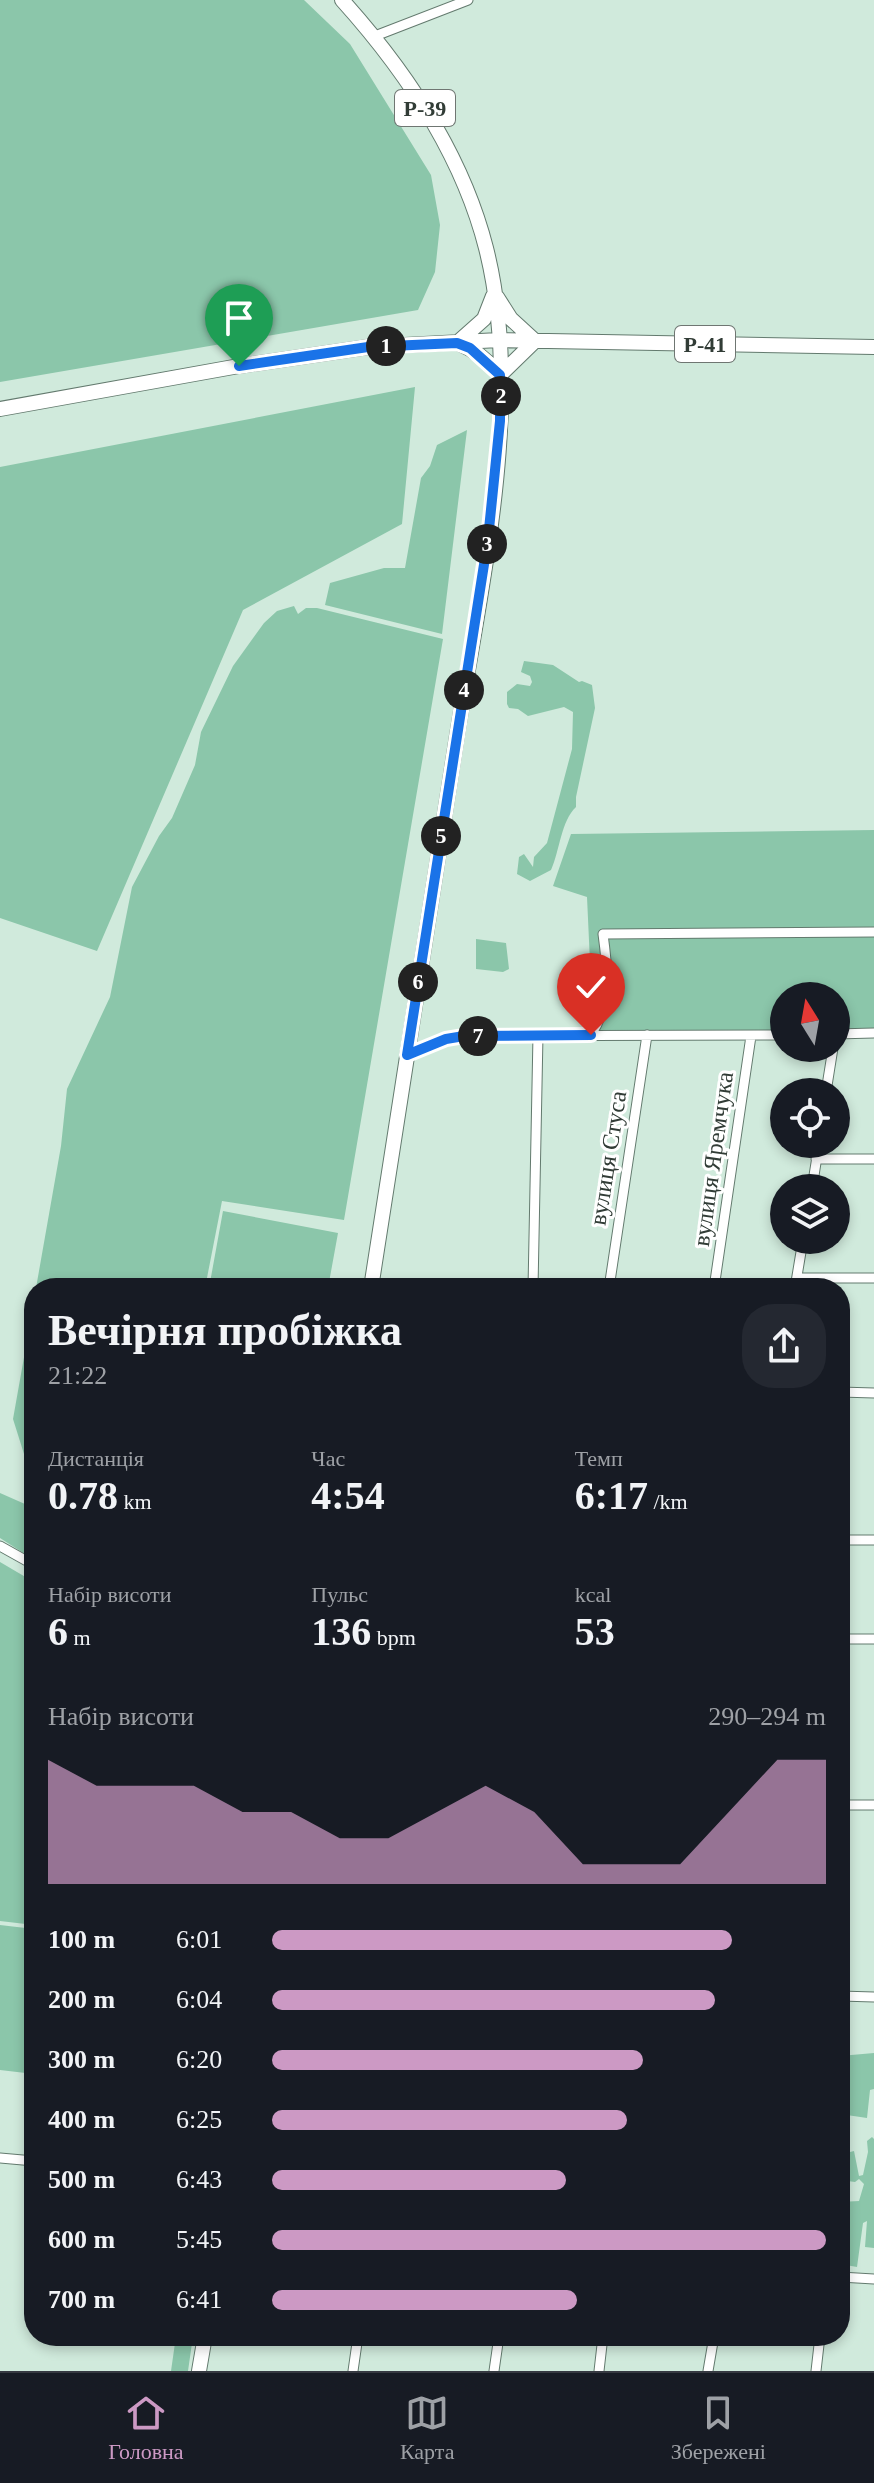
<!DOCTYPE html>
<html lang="uk">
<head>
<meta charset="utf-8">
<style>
  body { margin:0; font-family:Georgia,serif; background:#242831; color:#f1f3f6; height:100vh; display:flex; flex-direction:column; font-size:30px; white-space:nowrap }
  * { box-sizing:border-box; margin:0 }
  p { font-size:26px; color:#9ea1a6 }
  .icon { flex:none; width:44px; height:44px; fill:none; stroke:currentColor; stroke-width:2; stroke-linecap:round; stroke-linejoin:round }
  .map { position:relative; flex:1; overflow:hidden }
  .panel { position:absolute; left:24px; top:1278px; width:826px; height:1068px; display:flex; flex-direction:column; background:#171b24; border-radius:32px; box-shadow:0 4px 12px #0003 }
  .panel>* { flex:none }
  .needle { width:52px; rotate:349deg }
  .fabs { position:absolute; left:770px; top:982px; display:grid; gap:16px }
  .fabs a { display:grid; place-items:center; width:80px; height:80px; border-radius:50%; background:#171b24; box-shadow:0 4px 12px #0003; font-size:40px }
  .pin { position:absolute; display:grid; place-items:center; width:68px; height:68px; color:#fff; margin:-82px -34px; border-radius:50% 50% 50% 0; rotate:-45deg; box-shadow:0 0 8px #0007 }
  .pin .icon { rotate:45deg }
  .km { position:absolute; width:40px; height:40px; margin:-20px; border-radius:50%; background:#222; color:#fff; font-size:22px; line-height:40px; text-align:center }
  .round { display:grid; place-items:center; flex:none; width:84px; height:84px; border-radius:32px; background:#242831 }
  .head { display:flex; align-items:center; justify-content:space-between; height:136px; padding:0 24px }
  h1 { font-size:44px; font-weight:800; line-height:60px }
  .metrics { display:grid; grid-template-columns:repeat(3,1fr); gap:12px; height:136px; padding:8px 24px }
  .metrics div { display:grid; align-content:center }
  .metrics b { font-size:40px; font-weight:800 }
  .metrics small { font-size:22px; font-weight:400 }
  .metrics p { font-size:22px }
  .chart { height:224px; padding:16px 24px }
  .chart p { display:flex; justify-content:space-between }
  .chart svg { width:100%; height:144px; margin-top:8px; fill:#cc99c4; opacity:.7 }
  ul { padding:0 24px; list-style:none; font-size:26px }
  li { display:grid; grid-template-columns:128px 96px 1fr; align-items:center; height:60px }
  li i { height:20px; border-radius:10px; background:#cc99c4 }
  .tab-bar { display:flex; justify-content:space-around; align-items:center; height:112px; border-top:2px solid #363941; background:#171b24; font-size:22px; color:#9ea1a6 }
  .tab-bar a { display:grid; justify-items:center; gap:4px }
  .tab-bar .active { color:#cc99c4 }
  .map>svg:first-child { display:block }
  .green { fill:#8bc6aa }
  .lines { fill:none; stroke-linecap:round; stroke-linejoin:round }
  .minor-casing { stroke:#637a6e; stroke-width:11 }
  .primary-casing { stroke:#637a6e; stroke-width:16 }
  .minor { stroke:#fff; stroke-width:9 }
  .primary { stroke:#fff; stroke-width:14 }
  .route-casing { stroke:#fff; stroke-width:16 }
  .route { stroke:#1a73e8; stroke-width:10 }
  .labels { text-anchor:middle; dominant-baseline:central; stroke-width:6; stroke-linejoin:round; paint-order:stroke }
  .shield { fill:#fff; stroke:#6f7672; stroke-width:2 }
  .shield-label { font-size:22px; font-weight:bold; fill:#313c36 }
  .street-label { font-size:24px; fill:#313c36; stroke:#fff }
</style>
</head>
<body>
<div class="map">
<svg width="874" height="2371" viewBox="0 0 874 2371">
  <rect width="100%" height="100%" fill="#d0eadc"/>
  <path class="green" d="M 0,0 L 304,0 L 350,44 L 431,175 L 440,225 L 435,272 L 418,310 L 0,382 Z
    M 415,387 L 402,524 L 243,610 L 97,951 L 0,918 L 0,467 Z
    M 467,430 L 442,634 L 325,605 L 330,583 L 384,568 L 405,568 L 421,478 L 430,466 L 437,445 Z
    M 294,606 L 298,614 L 306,608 L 317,608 L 443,639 L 344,1220 L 222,1201 L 205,1288 L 36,1288 L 61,1146 L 67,1089 L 110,997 L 132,887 L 159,836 L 172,818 L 195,765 L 201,732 L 233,666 L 264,623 L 277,611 Z
    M 524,661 L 553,665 L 579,682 L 582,681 L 592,685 L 595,708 L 576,797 L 576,807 C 561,821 560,850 551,870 L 530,881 L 517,874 L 519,857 L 524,854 L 533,867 L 534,857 L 547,843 L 572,749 L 573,712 L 564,707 L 528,716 L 518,709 L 509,708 L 507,704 L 507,692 L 517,684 L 530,686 L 532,682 L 530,676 L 521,672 Z
    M 874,830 L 874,1028 L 836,1029 L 836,996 L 784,996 L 784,1030 L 601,1033 L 593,1028 L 587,897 L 553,886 L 571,834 Z
    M 476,939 L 506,943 L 509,969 L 503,972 L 476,969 Z
    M 223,1211 L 338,1233 L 328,1288 L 209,1288 Z
    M 34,1301 L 34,1455 L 24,1454 L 13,1419 Z
    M 0,1493 L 34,1508 L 34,1556 L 25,1554 L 0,1538 Z
    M 0,1562 L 34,1582 L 34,1925 L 0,1921 Z
    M 0,1925 L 34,1929 L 34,2074 L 0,2070 Z
    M 874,2053 L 874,2089 L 870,2090 L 867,2118 L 840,2114 L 840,2083 L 848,2083 L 840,2072 L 840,2056 Z
    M 872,2137 L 874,2139 L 874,2248 L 865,2247 L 867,2221 L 863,2223 L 857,2267 L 840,2264 L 840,2202 L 859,2201 L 864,2184 L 859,2179 L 855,2182 L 840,2180 L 842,2154 L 854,2151 L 859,2176 L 863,2175 L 868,2152 L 867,2141 Z
    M 176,2336 L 193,2336 L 188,2371 L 171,2371 Z"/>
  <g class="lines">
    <g class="minor-casing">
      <path id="minor" d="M 375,36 L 468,0
        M 836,1034 L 874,1033
        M 591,1035 C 612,1002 608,971 603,934 L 874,932
        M 407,1055 L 446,1039 L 464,1036 L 784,1035
        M 826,1092 L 833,1048
        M 816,1159 L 874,1159
        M 812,1188 L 819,1144
        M 797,1278 L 874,1278
        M 533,1288 L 538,1035
        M 609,1288 L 647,1035
        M 714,1288 L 751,1036
        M 795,1288 L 803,1240
        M 840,1392 L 874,1393
        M 840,1540 L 874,1540
        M 0,1546 L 34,1565
        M 840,1639 L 874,1639
        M 840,1805 L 874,1805
        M 840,1996 L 874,1997
        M 0,2158 L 34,2161
        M 840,2277 L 874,2279
        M 353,2371 L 358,2336
        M 494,2371 L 499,2336
        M 599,2371 L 603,2336
        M 708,2371 L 714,2336
        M 816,2371 L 820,2336"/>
    </g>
    <g class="primary-casing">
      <path id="primary" d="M 342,0 C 406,71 462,154 486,248 C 525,402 480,587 456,742 C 427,924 399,1106 371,1288
        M 497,297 L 511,319 L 535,341
        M 457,343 L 484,319 L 493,296
        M 458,343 C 474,350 489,361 500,375
        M 500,375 L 535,341
        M 0,409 L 239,366 L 368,347 L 499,340 L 874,347
        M 199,2371 L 205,2336"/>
    </g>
    <use href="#minor" class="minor"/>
    <use href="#primary" class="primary"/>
  </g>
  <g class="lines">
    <g class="route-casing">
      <path id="route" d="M 239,366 L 368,347 L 457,343 L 470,348 L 500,375 L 500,421 L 488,539 L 407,1055 L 446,1039 L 464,1036 L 591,1035"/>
    </g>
    <use href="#route" class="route"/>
  </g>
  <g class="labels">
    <g class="shield">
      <rect x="395" y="90" width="60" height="36" rx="6"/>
      <rect x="675" y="326" width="60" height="36" rx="6"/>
    </g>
    <g class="shield-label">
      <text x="425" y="108">Р-39</text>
      <text x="705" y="344">Р-41</text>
    </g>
    <g class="street-label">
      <text transform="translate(608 1158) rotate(-81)">вулиця Стуса</text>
      <text transform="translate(713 1159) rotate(-82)">вулиця Яремчука</text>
    </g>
  </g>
</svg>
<div class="fabs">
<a><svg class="needle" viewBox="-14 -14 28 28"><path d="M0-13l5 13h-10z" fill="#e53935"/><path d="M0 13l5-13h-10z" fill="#9ea1a6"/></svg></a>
<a><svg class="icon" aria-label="locate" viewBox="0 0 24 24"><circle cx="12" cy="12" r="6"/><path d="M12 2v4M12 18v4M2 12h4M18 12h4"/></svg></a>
<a><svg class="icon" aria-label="layers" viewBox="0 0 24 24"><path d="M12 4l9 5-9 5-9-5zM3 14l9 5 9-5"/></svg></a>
</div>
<div class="pin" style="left:239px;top:366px;background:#1e9e55"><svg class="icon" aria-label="arrive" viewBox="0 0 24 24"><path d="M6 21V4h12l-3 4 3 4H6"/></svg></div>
<div class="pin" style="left:591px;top:1035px;background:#d93025"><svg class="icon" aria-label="check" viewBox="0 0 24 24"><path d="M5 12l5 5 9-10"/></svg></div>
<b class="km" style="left:386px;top:346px">1</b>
<b class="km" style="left:501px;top:396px">2</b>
<b class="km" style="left:487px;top:544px">3</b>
<b class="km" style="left:464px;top:690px">4</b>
<b class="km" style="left:441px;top:836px">5</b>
<b class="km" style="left:418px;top:982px">6</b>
<b class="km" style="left:478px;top:1036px">7</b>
<section class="panel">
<div class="head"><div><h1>Вечірня пробіжка</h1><p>21:22</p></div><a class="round"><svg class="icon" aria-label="share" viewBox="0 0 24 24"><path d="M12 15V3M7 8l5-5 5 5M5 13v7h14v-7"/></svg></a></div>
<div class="metrics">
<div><p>Дистанція</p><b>0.78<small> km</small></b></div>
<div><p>Час</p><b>4:54</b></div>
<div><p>Темп</p><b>6:17<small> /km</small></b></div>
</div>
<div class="metrics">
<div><p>Набір висоти</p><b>6<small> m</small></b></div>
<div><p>Пульс</p><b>136<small> bpm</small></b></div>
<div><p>kcal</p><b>53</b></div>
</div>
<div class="chart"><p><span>Набір висоти</span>290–294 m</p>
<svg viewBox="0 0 160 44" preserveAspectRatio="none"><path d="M0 44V6L10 14L20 14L30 14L40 22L50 22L60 30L70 30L80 22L90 14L100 22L110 38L120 38L130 38L140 22L150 6L160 6V44z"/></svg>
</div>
<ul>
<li><b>100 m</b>6:01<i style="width:83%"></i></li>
<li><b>200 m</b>6:04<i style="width:80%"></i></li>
<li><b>300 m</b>6:20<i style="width:67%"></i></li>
<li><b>400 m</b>6:25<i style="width:64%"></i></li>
<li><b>500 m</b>6:43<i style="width:53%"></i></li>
<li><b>600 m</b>5:45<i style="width:100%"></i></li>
<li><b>700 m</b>6:41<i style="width:55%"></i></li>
</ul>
</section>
</div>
<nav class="tab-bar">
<a class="active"><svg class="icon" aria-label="home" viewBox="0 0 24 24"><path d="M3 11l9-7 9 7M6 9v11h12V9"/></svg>Головна</a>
<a><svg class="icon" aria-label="map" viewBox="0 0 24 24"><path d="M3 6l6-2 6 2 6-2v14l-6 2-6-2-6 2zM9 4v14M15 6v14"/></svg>Карта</a>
<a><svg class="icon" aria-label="saved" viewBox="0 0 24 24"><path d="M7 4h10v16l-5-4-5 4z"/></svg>Збережені</a>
</nav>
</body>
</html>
